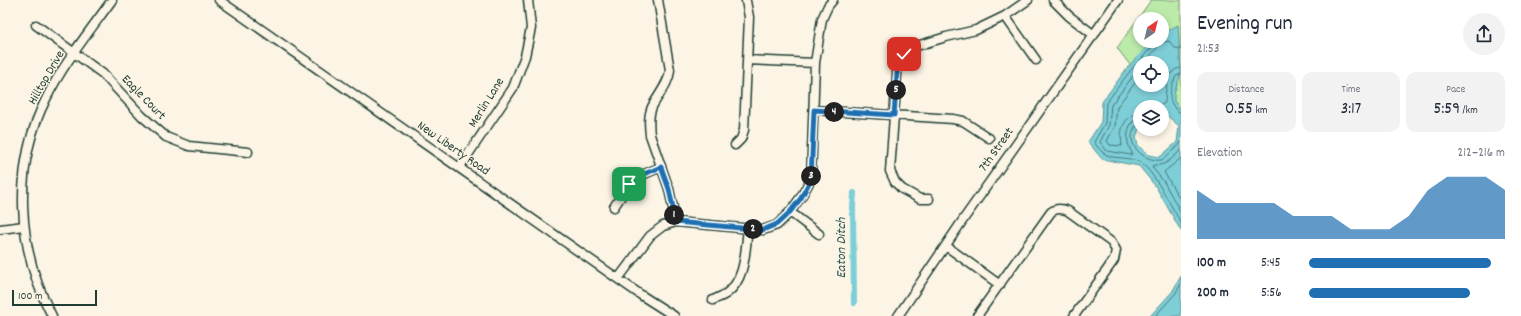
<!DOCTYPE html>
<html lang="en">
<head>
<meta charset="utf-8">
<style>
  body { margin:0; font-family:Dekko,sans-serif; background:#f2f2f3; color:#1f2937; height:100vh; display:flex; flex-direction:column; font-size:15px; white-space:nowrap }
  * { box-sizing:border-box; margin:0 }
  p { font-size:13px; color:#747a83 }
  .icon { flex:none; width:22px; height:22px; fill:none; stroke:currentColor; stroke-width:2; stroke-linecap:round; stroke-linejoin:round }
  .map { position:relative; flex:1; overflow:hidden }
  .side { display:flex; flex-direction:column; background:#fff; width:340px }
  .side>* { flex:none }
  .needle { width:26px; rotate:35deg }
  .fabs { position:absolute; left:1133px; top:12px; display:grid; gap:8px }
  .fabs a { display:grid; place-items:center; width:36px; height:36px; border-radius:50%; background:#fff; box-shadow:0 2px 6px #0003; font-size:20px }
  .scale { position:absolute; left:12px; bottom:10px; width:85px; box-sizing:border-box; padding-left:4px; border:2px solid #1f3d34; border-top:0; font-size:11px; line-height:14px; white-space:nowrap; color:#1f3d34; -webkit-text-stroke:3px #fcf5e5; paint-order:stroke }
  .pin { position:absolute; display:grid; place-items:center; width:34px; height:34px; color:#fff; margin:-17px; border-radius:8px; box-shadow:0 2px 6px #0006 }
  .km { position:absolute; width:20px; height:20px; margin:-10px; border-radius:50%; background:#222; color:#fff; font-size:11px; line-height:20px; text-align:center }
  .round { display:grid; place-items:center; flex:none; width:42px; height:42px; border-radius:21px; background:#f2f2f3 }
  .headline { display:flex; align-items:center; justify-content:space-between; height:68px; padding:0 16px }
  h1 { font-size:22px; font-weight:600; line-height:30px }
  .stats { display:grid; grid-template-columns:repeat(3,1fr); gap:6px; height:68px; padding:4px 16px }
  .stats div { display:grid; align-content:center; border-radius:10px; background:#f2f2f3; text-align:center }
  .stats b { font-size:17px; font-weight:600 }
  .stats small { font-size:11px; font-weight:400 }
  .stats p { font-size:11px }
  .chart { height:112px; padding:8px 16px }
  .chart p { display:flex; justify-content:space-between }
  .chart svg { width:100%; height:72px; margin-top:4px; fill:#1f6fb2; opacity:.7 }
  ul { padding:0 16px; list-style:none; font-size:13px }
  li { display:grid; grid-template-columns:64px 48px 1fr; align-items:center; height:30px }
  li i { height:10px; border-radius:5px; background:#1f6fb2 }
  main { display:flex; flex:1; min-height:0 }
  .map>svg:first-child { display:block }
  .green { fill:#bbeaa9; stroke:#6d946e; fill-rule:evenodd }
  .water { fill:#7eced8; stroke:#589496; fill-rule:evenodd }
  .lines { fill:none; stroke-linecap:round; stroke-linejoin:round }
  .shore { stroke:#457776; stroke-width:1 }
  .canal { stroke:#7eced8; stroke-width:6 }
  .minor-casing { stroke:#1f3d34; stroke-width:11 }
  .minor { stroke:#fcf5e5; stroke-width:8 }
  .route-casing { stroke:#fff; stroke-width:8 }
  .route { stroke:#1f6fb2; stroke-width:5 }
  .labels { text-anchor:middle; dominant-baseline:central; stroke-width:3; stroke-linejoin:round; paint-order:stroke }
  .street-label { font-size:13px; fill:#1f3d34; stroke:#fcf5e5 }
  .water-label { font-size:14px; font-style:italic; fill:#325a55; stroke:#fcf5e5 }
</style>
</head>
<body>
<main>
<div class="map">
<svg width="1181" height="316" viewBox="0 0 1181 316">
  <rect width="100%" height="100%" fill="#fcf5e5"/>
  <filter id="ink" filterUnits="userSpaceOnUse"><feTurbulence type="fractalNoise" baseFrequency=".025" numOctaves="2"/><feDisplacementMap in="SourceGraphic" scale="8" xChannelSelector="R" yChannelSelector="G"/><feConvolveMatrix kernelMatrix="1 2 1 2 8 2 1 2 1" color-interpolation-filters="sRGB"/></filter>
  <g filter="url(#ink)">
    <path class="green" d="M 1151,0 L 1181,0 L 1181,113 L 1162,85 L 1162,63 L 1140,63 L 1140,78 L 1117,48 ZM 1140,19 L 1162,19 L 1162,41 L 1140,41 Z"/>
    <path class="water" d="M 1178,25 L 1181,73 L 1174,93 L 1174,101 L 1181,110 L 1181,231 L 1156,187 L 1139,166 L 1102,159 L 1088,142 L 1101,122 L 1102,102 L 1127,68 L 1152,41 L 1162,41 L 1162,34 ZM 1140,63 L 1162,63 L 1162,85 L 1140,85 ZM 1140,107 L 1162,107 L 1162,113 L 1164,113 L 1179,126 L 1177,142 L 1160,157 L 1149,155 L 1138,145 L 1136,137 L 1140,126 Z
      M 1181,276 L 1181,316 L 1150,316 L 1172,292 Z"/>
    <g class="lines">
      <path class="shore" d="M 1155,41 L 1154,45 L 1130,71 L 1106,103 L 1105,123 L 1094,142 C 1109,165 1119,153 1139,162 C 1151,166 1174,211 1181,223
        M 1144,63 L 1157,48 L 1161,43 L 1169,41 L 1175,48 L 1181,49
        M 1140,67 L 1111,105 L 1109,125 L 1100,142 L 1107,151 L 1131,155 L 1132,153 C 1126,143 1126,132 1132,122 L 1140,119
        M 1181,74 L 1176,76 C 1172,86 1166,97 1174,107 C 1176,110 1177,112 1181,112
        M 1140,76 L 1117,107 L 1115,126 L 1107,141 L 1110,145 L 1122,146 C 1122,143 1121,140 1121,137 C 1121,125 1128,114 1140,113
        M 1156,107 L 1165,103 C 1166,92 1165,69 1181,68
        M 1140,125 L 1135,127 C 1134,129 1132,133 1132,136 C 1131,151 1149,162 1162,160 L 1179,145 L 1181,142
        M 1181,150 C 1172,158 1166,167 1153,165 L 1152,167 L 1164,182 L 1181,213
        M 1181,158 L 1164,172 L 1181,201
        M 1155,316 L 1175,294 L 1181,284"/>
      <path class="canal" d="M 854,303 L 853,208 L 854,193"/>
      <g class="minor-casing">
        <path id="minor" d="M 219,0 L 641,295 L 674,316
          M 658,0 L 670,70 C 669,84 658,95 652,107 C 648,116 649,126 650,135 L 669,189 L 676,222
          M 1053,0 L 1069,16 L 1094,35
          M 1005,16 L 1036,60
          M 36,25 L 103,74 L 142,116 L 166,137 L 189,146 L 248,152
          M 747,60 L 815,63
          M 814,110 L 953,119 L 963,121 L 989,138
          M 735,145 L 741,139 L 744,130 L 749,17 L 746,1
          M 459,168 L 513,88 L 525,56 L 531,28 L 528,0
          M 929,199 L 920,199 L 902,189 L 895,182 L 890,171 L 898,61 L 910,48 L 946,37 L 976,30 L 1005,16 L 1028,0
          M 614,207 L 629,184 L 642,175 L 661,167
          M 790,212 L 819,234
          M 0,229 L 24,226
          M 946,246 L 1000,285
          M 618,279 L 650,236 L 663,226 L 676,222 L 763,230 L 777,225 L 790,212 L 801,197 L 811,179 L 815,63 L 822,19 L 828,6 L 833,0
          M 713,300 C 717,298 723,296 727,293 C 746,279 745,250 748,229
          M 52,316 C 17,249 12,167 46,99 C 63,64 89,32 112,0
          M 898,316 L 965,217 L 1118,0
          M 977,316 L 1051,212 C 1056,208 1061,208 1068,211 L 1111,242 L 1116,250 L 1114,260 L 1074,316"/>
      </g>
      <use href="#minor" class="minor"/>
    </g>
  </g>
  <g class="lines" filter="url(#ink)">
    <g class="route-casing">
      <path id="route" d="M 629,184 L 642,175 L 661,167 L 669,189 L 676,222 L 763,230 L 777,224 L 790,212 L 801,198 L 811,179 L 814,110 L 894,115 L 898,61 L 904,54"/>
    </g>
    <use href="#route" class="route"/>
  </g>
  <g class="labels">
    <g class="street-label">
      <text transform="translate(47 78) rotate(-60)">Hilltop Drive</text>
      <text transform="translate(143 98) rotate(46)">Eagle Court</text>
      <text transform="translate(487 103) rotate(-58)">Merlin Lane</text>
      <text transform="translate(453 149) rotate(35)">New Liberty Road</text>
      <text transform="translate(997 150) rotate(-55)">7th Street</text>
    </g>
    <g class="water-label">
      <text transform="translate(842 248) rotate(-90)">Eaton Ditch</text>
    </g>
  </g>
</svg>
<div class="fabs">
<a><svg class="needle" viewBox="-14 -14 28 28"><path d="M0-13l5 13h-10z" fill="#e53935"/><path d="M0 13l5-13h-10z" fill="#747a83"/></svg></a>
<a><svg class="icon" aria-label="locate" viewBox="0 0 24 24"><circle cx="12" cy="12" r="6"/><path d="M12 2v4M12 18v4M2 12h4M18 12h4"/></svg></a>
<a><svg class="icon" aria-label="layers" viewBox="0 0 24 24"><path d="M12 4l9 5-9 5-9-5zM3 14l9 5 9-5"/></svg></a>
</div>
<div class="scale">100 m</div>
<div class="pin" style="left:629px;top:184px;background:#1e9e55"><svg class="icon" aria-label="arrive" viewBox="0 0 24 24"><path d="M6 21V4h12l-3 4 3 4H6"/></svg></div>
<div class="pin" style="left:904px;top:54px;background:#d93025"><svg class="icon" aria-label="check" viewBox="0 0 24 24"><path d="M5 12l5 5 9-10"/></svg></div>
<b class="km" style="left:674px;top:215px">1</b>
<b class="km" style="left:753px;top:229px">2</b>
<b class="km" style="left:811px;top:176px">3</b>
<b class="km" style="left:834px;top:112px">4</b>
<b class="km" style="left:896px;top:90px">5</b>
</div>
<section class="side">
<div class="headline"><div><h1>Evening run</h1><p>21:53</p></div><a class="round"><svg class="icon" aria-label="share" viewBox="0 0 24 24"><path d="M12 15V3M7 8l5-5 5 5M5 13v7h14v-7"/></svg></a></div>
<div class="stats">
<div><p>Distance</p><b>0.55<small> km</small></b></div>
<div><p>Time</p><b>3:17</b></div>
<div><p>Pace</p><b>5:59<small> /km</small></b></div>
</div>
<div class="chart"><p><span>Elevation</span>212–216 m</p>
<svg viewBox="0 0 160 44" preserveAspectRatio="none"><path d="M0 44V14L10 22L20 22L30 22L40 22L50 30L60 30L70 30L80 38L90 38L100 38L110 30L120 14L130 6L140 6L150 6L160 14V44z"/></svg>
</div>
<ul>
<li><b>100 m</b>5:45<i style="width:93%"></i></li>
<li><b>200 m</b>5:56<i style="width:82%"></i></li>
</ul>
</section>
</main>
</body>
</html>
